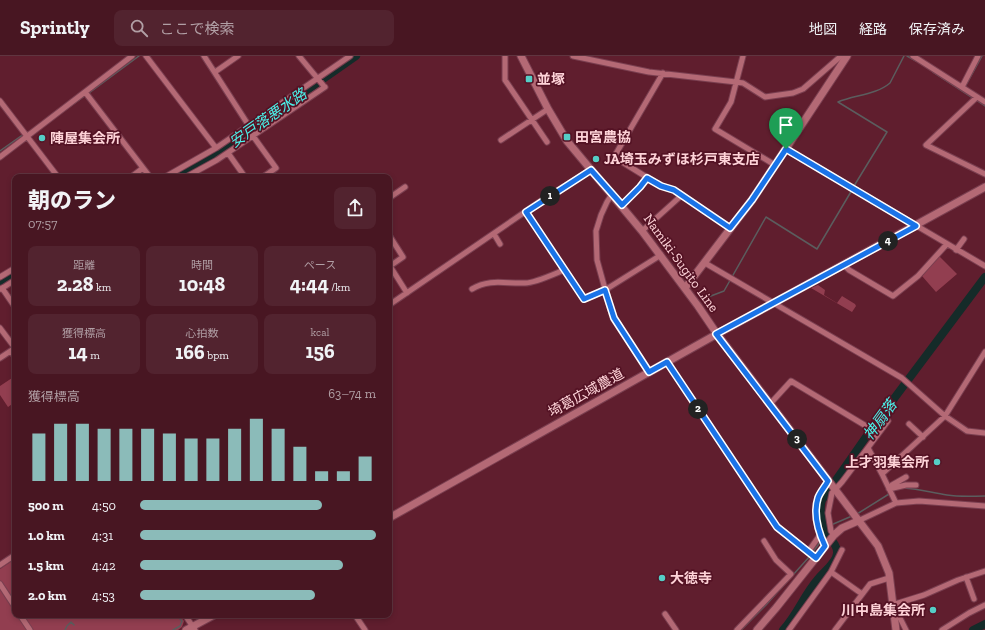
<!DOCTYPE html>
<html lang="ja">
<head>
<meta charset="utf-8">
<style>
  body { margin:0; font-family:"Zilla Slab","Noto Sans JP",serif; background:#52232f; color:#f1f3f6; height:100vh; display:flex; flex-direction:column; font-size:15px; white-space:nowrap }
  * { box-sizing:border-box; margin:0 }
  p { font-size:13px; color:#b19fa5 }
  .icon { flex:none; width:22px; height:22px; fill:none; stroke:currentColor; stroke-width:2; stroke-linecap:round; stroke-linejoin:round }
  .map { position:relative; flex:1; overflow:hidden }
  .side { position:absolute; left:12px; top:118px; width:380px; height:444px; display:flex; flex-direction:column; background:#481622; border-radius:8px; box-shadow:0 2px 6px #0003,0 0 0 1px #603540 }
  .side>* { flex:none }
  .pin { position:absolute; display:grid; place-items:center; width:34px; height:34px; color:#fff; margin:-41px -17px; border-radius:50% 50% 50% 0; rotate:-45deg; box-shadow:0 0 4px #0007 }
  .pin .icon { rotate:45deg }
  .km { position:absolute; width:20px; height:20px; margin:-10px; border-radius:50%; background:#222; color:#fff; font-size:11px; line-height:20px; text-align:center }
  .round { display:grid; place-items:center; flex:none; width:42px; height:42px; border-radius:8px; background:#52232f }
  .overview { display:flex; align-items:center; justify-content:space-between; height:68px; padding:0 16px }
  h1 { font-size:22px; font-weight:800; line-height:30px }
  .metrics { display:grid; grid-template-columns:repeat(3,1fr); gap:6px; height:68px; padding:4px 16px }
  .metrics div { display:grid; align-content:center; border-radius:8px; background:#52232f; text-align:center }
  .metrics b { font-size:20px; font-weight:800 }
  .metrics small { font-size:11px; font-weight:400 }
  .metrics p { font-size:11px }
  .chart { height:112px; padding:8px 16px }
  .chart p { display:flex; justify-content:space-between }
  .chart svg { width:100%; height:72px; margin-top:4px; stroke:#8bbbb9; stroke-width:6 }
  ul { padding:0 16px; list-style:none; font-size:13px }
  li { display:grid; grid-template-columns:64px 48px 1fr; align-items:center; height:30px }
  li i { height:10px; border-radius:5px; background:#8bbbb9 }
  header { display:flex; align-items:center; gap:24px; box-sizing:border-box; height:56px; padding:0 20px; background:#481622; border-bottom:1px solid #603540 }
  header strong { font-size:19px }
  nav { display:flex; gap:22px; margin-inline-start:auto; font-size:14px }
  .search { width:280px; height:36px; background:#52232f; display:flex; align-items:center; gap:10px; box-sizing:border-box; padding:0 14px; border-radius:8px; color:#b19fa5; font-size:15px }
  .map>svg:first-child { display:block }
  .green { fill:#923e50 }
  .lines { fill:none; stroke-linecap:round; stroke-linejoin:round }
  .stream { stroke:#5b5d5e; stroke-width:1.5 }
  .river { stroke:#152b29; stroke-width:8 }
  .street-casing { stroke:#7a3f50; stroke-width:7 }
  .secondary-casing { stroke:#7a3f50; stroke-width:9 }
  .street { stroke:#b46975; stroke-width:5 }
  .secondary { stroke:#b46975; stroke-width:7 }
  .route-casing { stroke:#fff; stroke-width:8 }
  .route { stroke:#1a73e8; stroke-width:5 }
  .poi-dot { fill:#55cec6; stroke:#541224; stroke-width:1.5 }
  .labels { text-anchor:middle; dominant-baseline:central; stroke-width:3.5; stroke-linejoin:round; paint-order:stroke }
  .poi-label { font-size:14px; font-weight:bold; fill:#fed3d8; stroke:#541224; text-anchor:start }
  .street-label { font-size:14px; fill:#fed3d8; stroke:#541224 }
  .water-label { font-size:15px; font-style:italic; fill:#4bf3ea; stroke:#541224 }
</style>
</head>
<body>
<header>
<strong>Sprintly</strong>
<div class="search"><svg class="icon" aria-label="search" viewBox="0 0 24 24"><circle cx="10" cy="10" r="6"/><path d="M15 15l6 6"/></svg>ここで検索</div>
<nav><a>地図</a><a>経路</a><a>保存済み</a></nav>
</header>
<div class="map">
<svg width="985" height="574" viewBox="0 0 985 574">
  <rect width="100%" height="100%" fill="#601e2e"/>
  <path class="green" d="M 939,200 L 957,218 L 936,236 L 922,220 Z
    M 818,229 L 825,234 L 824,239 L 837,247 L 842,240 L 855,248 L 856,250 L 852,256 L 811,232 Z
    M 15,320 L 15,346 L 8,351 L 0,339 L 0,330 Z
    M 15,503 L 15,559 L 176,559 L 178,563 L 181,561 L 184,565 L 182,571 L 178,574 L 0,574 L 0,513 Z"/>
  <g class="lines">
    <path class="stream" d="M 907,0 L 916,5
      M 933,16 L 973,42
      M 965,31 L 982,0
      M 89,37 L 139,0
      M 976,44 L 985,50
      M 61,57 L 86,39
      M 0,95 L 21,80 L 25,80
      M 854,130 L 887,76 L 838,46 C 854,39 876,39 890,27 L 904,0
      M 703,243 L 724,235 L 766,161 L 817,193 L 852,134
      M 904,432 C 919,433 933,437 947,439 C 960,441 972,440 985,440
      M 857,458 L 889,438
      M 831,469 L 852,460
      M 823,482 L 829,471
      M 812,497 L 821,485
      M 65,574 L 67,570 L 71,566 L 74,569
      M 173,574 L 180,570 L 182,565 L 180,563
      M 741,574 L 766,549 L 810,500"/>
    <path class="river" d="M 178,121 L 209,103 L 356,0
      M 0,228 L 15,218
      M 783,574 C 797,559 804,539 818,523 C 823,516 838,506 837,496 C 837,488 830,483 826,477 C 822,470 819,452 822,444 L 875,368 L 985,221
      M 973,574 L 985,568"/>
    <g class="street-casing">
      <path id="street" d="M 146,0 L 216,92
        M 204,0 L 249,70
        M 299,0 L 323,29
        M 505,0 L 505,24 L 547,86
        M 573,0 L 649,16 L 736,26 L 743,27 L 765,41 L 793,37 L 803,33 L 841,0
        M 743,0 L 731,46 L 715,73 L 775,109
        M 913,0 L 985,46
        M 215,16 L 238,0
        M 663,17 L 614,101 L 661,130 L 674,134 L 682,139 L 731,172
        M 962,31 L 978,0
        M 85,36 L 150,121
        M 977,41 L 926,89 L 985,118
        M 0,45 L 58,121
        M 253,80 L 276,112 L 263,121
        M 501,84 L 548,53
        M 786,93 L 985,210
        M 228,97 L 245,121
        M 0,101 L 132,0
        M 131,121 L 143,112
        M 165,121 L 216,92 L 350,0
        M 186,121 L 217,104 L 325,31
        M 612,138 L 607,146 L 601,159 L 596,175 L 597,204 L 613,262 L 649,316
        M 389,142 L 405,131
        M 622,149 L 640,131 L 647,121
        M 526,156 L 584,243 L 605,234 L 661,199
        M 642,175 L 682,139
        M 494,178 L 500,188
        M 389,179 L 403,201 L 390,210 L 407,237
        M 956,194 L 964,183
        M 705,207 L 902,322 L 945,360 L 967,375 L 985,377
        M 844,209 L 849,214 L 893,240 L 918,220 L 947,188
        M 0,221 L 15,212
        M 2,232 L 15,251
        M 1,233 L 15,224
        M 472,233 C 490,222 506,228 525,227 C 535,227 554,218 564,214
        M 389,249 L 541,145 L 591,114
        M 0,272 L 15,292
        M 11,295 L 15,301
        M 0,302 L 15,292
        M 667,306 L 777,471 L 816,502
        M 770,348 L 791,325 L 866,370
        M 909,368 L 923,381
        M 868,392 L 882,418
        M 889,433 L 906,429 L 916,429
        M 889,433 L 892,429 L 906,421
        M 896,447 L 882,418 L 945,360 L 985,296
        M 858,465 L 896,447 L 919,445 L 985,450
        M 834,479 L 831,475 L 828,457 L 832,437 L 842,426 L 888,365
        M 825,490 C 818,475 812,458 818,442 C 820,436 825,431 828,425
        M 808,496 L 820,479
        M 0,509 L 15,499
        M 831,516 L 862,538
        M 966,521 L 974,543
        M 0,528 L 15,551
        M 898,547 L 899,560 L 906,574
        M 892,549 L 924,539 L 958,524 L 985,515
        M 665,558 L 676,574
        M 20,559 L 30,574
        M 185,559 L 195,574
        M 355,559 L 365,574
        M 737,574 L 791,518 L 776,504 L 764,485
        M 789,574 L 831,516 L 842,494
        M 835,574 L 870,528 L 889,522
        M 942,574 L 969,557 L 985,549"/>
    </g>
    <g class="secondary-casing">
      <path id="secondary" d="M 521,0 L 548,53 L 567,85 L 642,175 L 698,250 L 717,278 L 878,490 L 889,517 L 896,574
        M 685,232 L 752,144 L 847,0
        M 389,462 L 717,278 L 985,131
        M 186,574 L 214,559
        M 757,574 L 776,552 L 834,479 L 842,472 L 858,465"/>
    </g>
    <use href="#street" class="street"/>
    <use href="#secondary" class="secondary"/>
  </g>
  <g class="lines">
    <g class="route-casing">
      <path id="route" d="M 786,93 L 916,170 L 716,278 L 828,425 C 825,431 820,436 818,442 C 813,458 818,475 825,490 L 816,502 L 777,471 L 667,306 L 649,316 L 614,262 L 605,234 L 584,243 L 526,156 L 591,114 L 622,149 L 640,131 L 647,122 L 661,130 L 674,134 L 730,172 L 752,144 Z"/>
    </g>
    <use href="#route" class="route"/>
  </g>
  <g class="poi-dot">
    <rect x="525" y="19" width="8" height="8" rx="2"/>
    <rect x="563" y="77" width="8" height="8" rx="2"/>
    <circle cx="42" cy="82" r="4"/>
    <circle cx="596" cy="103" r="4"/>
    <circle cx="937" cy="406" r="4"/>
    <circle cx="662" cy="522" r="4"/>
    <circle cx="933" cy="554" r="4"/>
  </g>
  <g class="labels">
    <g class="poi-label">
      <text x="537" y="23">並塚</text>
      <text x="575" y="81">田宮農協</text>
      <text x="50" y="82">陣屋集会所</text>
      <text x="604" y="103">JA埼玉みずほ杉戸東支店</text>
      <text x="929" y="406" text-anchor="end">上才羽集会所</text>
      <text x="670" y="522">大徳寺</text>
      <text x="925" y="554" text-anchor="end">川中島集会所</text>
    </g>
    <g class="street-label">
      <text transform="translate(681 207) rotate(54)">Namiki-Sugito Line</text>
      <text transform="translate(586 337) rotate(-29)">埼葛広域農道</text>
    </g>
    <g class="water-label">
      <text transform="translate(268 62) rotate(-35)">安戸落悪水路</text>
      <text transform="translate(880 364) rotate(-54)">神扇落</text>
    </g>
  </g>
</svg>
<div class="pin" style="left:786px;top:93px;background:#1e9e55"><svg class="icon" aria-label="arrive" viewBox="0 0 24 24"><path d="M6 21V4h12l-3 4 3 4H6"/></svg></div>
<b class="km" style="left:550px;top:140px">1</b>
<b class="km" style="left:698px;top:353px">2</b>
<b class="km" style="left:797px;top:383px">3</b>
<b class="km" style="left:888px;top:185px">4</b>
<section class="side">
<div class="overview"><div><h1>朝のラン</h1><p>07:57</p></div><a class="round"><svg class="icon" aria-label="share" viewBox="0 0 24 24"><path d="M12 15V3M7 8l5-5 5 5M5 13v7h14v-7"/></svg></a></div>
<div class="metrics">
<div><p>距離</p><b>2.28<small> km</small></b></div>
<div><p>時間</p><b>10:48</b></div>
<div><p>ペース</p><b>4:44<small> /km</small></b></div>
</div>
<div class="metrics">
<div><p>獲得標高</p><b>14<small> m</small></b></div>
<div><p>心拍数</p><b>166<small> bpm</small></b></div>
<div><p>kcal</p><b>156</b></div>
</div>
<div class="chart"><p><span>獲得標高</span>63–74 m</p>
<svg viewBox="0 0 160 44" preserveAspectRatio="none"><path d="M5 44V15M15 44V9M25 44V9M35 44V12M45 44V12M55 44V12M65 44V15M75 44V18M85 44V18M95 44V12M105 44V6M115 44V12M125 44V23M135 44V38M145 44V38M155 44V29"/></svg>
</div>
<ul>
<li><b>500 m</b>4:50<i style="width:77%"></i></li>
<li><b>1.0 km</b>4:31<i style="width:100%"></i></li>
<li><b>1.5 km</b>4:42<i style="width:86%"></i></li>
<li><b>2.0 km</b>4:53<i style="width:74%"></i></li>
</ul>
</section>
</div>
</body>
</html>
